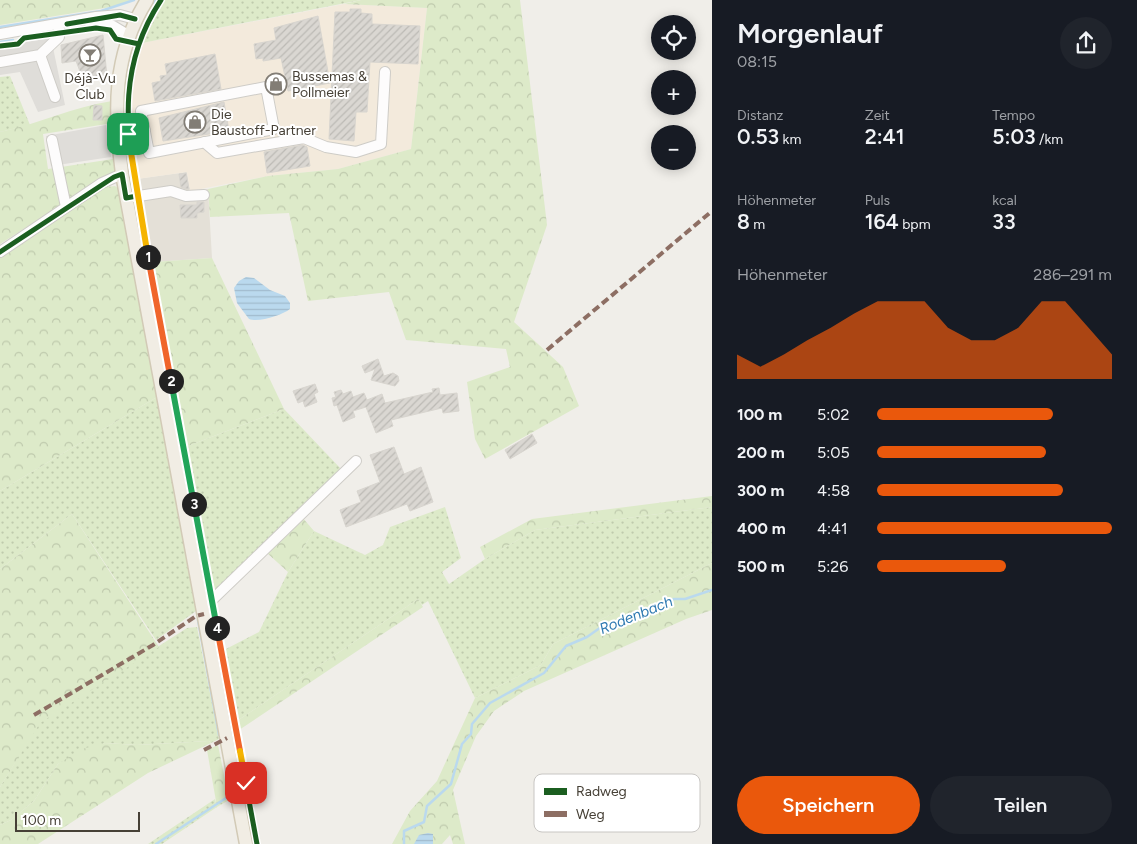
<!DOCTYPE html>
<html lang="de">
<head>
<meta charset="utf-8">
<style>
  body { margin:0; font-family:Figtree,sans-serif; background:#20242c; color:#f1f3f6; height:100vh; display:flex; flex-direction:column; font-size:19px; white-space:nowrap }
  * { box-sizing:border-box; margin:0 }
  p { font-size:16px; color:#9ea1a6 }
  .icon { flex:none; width:28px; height:28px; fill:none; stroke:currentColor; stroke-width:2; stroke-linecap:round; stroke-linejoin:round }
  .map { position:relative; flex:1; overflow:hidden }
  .details { display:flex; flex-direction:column; background:#171b24; width:425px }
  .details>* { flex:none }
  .tools { position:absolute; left:651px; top:15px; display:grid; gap:10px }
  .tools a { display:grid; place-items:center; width:45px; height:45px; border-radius:50%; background:#171b24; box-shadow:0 2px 12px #0003; font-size:25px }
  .scale { position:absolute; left:15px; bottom:12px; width:125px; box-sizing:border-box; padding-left:5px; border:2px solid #464036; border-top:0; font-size:14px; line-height:18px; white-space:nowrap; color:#464036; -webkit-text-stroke:4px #fff; paint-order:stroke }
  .pin { position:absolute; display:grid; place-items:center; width:42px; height:42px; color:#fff; margin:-21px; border-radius:10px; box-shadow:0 2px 8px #0006 }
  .km { position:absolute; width:25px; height:25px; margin:-12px; border-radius:50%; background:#222; color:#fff; font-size:14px; line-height:25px; text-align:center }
  .round { display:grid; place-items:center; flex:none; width:52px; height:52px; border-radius:26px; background:#20242c }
  .summary { display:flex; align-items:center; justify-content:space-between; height:85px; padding:0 25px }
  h1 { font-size:28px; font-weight:600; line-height:38px }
  .stats { display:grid; grid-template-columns:repeat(3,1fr); gap:8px; height:85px; padding:5px 25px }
  .stats div { display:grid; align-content:center }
  .stats b { font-size:21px; font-weight:600 }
  .stats small { font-size:14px; font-weight:400 }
  .stats p { font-size:14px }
  .chart { height:140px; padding:10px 25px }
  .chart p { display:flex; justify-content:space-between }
  .chart svg { width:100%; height:90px; margin-top:5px; fill:#ea580c; opacity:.7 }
  .action { display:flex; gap:10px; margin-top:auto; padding:10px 25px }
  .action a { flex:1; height:58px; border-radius:30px; background:#ea580c; color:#fff; font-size:20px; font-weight:600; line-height:58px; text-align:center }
  .action a+a { background:#20242c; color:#f1f3f6 }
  ul { padding:0 25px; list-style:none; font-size:16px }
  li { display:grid; grid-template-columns:80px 60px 1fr; align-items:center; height:38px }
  li i { height:12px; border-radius:6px; background:#ea580c }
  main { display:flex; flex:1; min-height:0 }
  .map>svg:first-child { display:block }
  .residential { fill:#e4e0d7 }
  .commercial { fill:#f3eadc }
  .grass { fill:url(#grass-dots) }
  .forest { fill:url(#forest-crowns) }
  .parking { fill:#dfddd9 }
  .water { fill:url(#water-rules) }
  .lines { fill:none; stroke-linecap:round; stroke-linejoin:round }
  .stream { stroke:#bad9ee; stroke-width:2.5 }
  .building { fill:url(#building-hatch); stroke:#d8d5cf }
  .minor-casing { stroke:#ceccc7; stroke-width:12 }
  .major-casing { stroke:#d2cab6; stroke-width:15 }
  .minor { stroke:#fdfcfc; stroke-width:10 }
  .major { stroke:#f1ede4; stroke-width:12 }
  .quiet { stroke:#8d6e63; stroke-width:4; stroke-dasharray:8 4; stroke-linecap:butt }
  .cycleway-casing { stroke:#fff; stroke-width:8 }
  .cycleway { stroke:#1b5e20; stroke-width:5 }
  .split-1-casing { stroke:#fff; stroke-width:10 }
  .split-2-casing { stroke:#fff; stroke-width:10 }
  .split-3-casing { stroke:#fff; stroke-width:10 }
  .split-4-casing { stroke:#fff; stroke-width:10 }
  .split-5-casing { stroke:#fff; stroke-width:10 }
  .split-6-casing { stroke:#fff; stroke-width:10 }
  .split-1 { stroke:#f5b400; stroke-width:6 }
  .split-2 { stroke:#f0652b; stroke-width:6 }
  .split-3 { stroke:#22a559; stroke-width:6 }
  .split-4 { stroke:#22a559; stroke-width:6 }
  .split-5 { stroke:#f0652b; stroke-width:6 }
  .split-6 { stroke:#f5b400; stroke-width:6 }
  .labels { text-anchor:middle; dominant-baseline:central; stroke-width:4; stroke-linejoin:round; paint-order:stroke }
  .poi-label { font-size:14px; fill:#464036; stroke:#fff; text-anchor:start }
  .water-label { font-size:15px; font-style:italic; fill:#2f7ab2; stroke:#fff }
  .key { fill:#fff; stroke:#c8c6c3; stroke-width:1 }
  .key-label { font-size:14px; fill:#464036 }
</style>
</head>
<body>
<main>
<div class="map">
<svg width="712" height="844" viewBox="0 0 712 844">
  <defs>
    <pattern id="grass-dots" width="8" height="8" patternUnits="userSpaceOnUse" patternTransform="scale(1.25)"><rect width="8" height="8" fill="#ddeac9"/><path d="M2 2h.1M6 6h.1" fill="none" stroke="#bfcaad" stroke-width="1.8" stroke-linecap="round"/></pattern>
    <pattern id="forest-crowns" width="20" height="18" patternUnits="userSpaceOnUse" patternTransform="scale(1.25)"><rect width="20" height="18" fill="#ddeac9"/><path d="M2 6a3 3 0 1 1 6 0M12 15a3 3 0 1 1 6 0" fill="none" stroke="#bfcaad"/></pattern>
    <pattern id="water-rules" width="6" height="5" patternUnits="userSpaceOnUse" patternTransform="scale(1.25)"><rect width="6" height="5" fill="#bad9ee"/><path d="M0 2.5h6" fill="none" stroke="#a1bbcd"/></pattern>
    <pattern id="building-hatch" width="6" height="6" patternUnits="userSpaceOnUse" patternTransform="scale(1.25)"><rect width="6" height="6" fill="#dad7d2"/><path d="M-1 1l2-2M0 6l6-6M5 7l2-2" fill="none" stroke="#bcbab5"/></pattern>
  </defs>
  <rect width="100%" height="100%" fill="#f0eee9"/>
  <path class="residential" d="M 187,172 L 190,191 L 208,189 L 212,258 L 153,262 L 137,179 Z"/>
  <path class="commercial" d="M 344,4 L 427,8 L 411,149 L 338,169 L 268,176 L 190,191 L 187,172 L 137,179 L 129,132 L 129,101 L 142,43 Z"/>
  <path class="grass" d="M 165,0 L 361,0 L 142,43 Z
    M 10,76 L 30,125 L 0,132 L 0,77 Z
    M 157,397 L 196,611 L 156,640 L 72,514 L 0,569 L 0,491 Z
    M 284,409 L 342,470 L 214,592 L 188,446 Z
    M 445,507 L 461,558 L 442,572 L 449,584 L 485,559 L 535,530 L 712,507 L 712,563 L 553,644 L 541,665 L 475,698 L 428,601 L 422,605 L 418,599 L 237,721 L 224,650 L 259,632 L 288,572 L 314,531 L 365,555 L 383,545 L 390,527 Z
    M 197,627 L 219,739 L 211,743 L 209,741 L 137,745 L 105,743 L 58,764 L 34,801 L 11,820 L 0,825 L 0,787 L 39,723 L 187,628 Z
    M 215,799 L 217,807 L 162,844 L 148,844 Z"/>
  <path class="forest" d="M 0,0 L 131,0 L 117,6 L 0,25 Z
    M 361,0 L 520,0 L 547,225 L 514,322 L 563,367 L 579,406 L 485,459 L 475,439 L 467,382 L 510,367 L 506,349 L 406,340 L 389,292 L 308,301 L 289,213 L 210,217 L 208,189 L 268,176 L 338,169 L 411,149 L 427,8 L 344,4 Z
    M 112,101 L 113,123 L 43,134 L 48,169 L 113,159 L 115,171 L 0,244 L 0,132 C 38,124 73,107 112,101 Z
    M 115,186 L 119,189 L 157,397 L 0,491 L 0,257 L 106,187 Z
    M 212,258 L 284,409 L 188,446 L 153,262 Z
    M 712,496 L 712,507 L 535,530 L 485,559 L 480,547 L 532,519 Z
    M 72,514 L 159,647 L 40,723 L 0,787 L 0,569 Z
    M 302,517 L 314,531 L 288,572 L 266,552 Z
    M 712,563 L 712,610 L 686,619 L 524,691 L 494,711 L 476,736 L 453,790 L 465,844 L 453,844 L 450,835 L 442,844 L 392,844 L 410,811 L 437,781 L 475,698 L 541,665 L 553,644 Z
    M 418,599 L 423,607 L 239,730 L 237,721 Z
    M 209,741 L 211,743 L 148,773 L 38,844 L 0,844 L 0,825 L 11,820 L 34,801 L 58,764 L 82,749 L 105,743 L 137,745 Z
    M 218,745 L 229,800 L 217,807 L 207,750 Z"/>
  <path class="parking" d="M 51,38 L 65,105 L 38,112 L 20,72 L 0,75 L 0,50 L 21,47 L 26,42 Z
    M 106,125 L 111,157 L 51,166 L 46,136 Z"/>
  <path class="water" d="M 246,277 L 254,278 L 270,290 L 285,296 L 290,303 L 290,309 C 282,315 259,323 249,319 L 237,303 L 234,288 L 239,281 Z
    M 428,833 L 433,834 L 433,844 L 414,844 L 419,835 Z"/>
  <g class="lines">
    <path class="stream" d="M 154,3 L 156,0
      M 0,27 L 101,11 L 134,0
      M 0,42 L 13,40
      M 210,610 L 233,730
      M 198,620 L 219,735
      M 156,844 L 226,798
      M 404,844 L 404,831 L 424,822 L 427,806 L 451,784 L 462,744 L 471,734 L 472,724 L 490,703 L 544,673 L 566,646 L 587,637 L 604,625 L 630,619 L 640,612 L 674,599 L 685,599 L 712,590"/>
  </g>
  <path class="building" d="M 350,9 L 361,9 L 361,13 L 372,14 L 372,24 L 420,26 L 418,64 L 370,62 L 367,112 L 356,112 L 354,141 L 329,139 L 335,12 L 350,12 Z
    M 318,16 L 330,83 L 288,91 L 281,58 L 263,61 L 263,58 L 256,59 L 254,44 L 276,40 L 274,28 Z
    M 103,35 L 107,77 L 93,79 L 92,74 L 81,74 L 76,61 L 62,63 L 61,45 Z
    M 215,54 L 221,89 L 155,101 L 152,83 L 161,81 L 160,76 L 167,75 L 165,64 Z
    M 224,102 L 229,131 L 163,141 L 159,118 Z
    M 94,105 L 102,106 L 102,120 L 93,120 Z
    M 303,145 L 307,147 L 310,166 L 267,173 L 264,152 Z
    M 186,173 L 189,189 L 187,189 L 181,187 L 179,174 Z
    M 197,202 L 204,202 L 204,212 L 197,213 L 197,218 L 181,218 L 180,205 L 197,205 Z
    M 378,359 L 384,376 L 393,373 L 398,376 L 399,381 L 395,386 L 371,380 L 375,369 L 365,373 L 362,366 Z
    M 315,384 L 318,392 L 314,394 L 317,402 L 305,407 L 303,401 L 298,403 L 293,391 Z
    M 439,388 L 440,395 L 457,393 L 459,411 L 443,413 L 442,408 L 391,420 L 393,426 L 376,433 L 366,407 L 353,411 L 355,417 L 343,422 L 337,405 L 334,406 L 332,398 L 336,397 L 334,392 L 341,390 L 343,394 L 351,391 L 353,397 L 364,393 L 367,400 L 382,394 L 385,403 L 433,392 L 432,389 Z
    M 532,434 L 537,443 L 510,459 L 505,450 Z
    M 394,447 L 404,474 L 421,467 L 433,502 L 410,511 L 407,504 L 346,527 L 340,510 L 361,502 L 357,491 L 380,482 L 370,455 Z"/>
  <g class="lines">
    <g class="minor-casing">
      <path id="minor" d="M 89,22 L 113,26 L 128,35
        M 0,34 L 96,17 L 120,15 L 135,19
        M 40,55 L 55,97
        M 0,62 L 40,55 L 59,37 L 59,25
        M 266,87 L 274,129 L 149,153 L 141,111 Z
        M 117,136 L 145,130
        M 52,140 L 66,207
        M 204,142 L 217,153 L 304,138 L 326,147 L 356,152 L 381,144 L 385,72
        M 126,198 L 171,191 L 186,196 L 204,195
        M 0,252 L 102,183 L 122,174
        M 202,604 L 212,600 L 356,461"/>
    </g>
    <g class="major-casing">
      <path id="major" d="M 147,0 C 112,56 114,111 122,174 L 246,844"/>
    </g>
    <use href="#minor" class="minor"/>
    <use href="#major" class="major"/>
    <path class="quiet" d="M 547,350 L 712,211
      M 34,715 L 153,645 L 196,616 L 204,614
      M 204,750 L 227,738"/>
    <g class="cycleway-casing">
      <path id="cycleway" d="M 161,0 C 119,63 125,126 137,196 L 257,844
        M 67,24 L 120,15 L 135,19
        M 0,46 L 18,44 L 24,38 L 96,28 L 110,30 L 116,39 L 139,44
        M 0,252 L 114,177 L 122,174 L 126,198 L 137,196"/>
    </g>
    <use href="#cycleway" class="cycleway"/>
  </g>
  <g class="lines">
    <g class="split-1-casing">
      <path id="split-1" d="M 128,134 L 148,257"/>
    </g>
    <g class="split-2-casing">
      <path id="split-2" d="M 148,257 L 171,381"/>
    </g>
    <g class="split-3-casing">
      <path id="split-3" d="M 171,381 L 194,504"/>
    </g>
    <g class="split-4-casing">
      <path id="split-4" d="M 194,504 L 217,628"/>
    </g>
    <g class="split-5-casing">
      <path id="split-5" d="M 217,628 L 240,751"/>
    </g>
    <g class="split-6-casing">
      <path id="split-6" d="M 240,751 L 246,783"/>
    </g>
    <use href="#split-1" class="split-1"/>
    <use href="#split-2" class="split-2"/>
    <use href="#split-3" class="split-3"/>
    <use href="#split-4" class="split-4"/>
    <use href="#split-5" class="split-5"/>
    <use href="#split-6" class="split-6"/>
  </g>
  <defs>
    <g id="bar-ring" transform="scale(1.125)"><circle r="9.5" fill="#fff" stroke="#827d75" stroke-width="1.5"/><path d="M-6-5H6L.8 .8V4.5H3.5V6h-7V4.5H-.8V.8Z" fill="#827d75"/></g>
    <g id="shop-ring" transform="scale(1.125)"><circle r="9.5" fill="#fff" stroke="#827d75" stroke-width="1.5"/><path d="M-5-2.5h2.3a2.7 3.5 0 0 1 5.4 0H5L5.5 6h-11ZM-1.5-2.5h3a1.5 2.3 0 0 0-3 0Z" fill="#827d75"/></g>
  </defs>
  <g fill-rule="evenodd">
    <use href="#bar-ring" x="90" y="55"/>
    <use href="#shop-ring" x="276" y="84"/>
    <use href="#shop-ring" x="195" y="122"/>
  </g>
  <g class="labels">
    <g class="poi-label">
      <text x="292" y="76">Bussemas &amp;<tspan x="292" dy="16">Pollmeier</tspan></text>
      <text x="90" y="78" text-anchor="middle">Déjà-Vu<tspan x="90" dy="16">Club</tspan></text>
      <text x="211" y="114">Die<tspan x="211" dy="16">Baustoff-Partner</tspan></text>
    </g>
    <g class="water-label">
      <text transform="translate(636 615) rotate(-22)">Rodenbach</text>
    </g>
  </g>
  <rect x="534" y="774" width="166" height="58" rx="8" class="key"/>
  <rect x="544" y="788" width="23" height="7" fill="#1b5e20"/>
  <rect x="544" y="811" width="23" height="6" fill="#8d6e63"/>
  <g class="key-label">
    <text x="576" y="796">Radweg</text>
    <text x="576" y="819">Weg</text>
  </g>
</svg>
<div class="tools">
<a><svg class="icon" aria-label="locate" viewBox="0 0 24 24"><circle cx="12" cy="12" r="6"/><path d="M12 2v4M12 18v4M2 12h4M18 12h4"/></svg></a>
<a>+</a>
<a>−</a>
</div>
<div class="scale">100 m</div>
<div class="pin" style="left:128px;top:134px;background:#1e9e55"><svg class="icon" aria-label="arrive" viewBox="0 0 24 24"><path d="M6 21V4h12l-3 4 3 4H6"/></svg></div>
<div class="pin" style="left:246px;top:783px;background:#d93025"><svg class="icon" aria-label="check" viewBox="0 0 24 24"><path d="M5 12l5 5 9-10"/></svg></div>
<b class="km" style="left:148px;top:257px">1</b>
<b class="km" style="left:171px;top:381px">2</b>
<b class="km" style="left:194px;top:504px">3</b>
<b class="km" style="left:217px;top:628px">4</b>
</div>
<section class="details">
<div class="summary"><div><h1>Morgenlauf</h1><p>08:15</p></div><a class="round"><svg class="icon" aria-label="share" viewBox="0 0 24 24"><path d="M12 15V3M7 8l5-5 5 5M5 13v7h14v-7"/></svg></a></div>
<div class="stats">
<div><p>Distanz</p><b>0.53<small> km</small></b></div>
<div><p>Zeit</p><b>2:41</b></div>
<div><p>Tempo</p><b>5:03<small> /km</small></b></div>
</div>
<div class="stats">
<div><p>Höhenmeter</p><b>8<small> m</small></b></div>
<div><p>Puls</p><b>164<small> bpm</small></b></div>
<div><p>kcal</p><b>33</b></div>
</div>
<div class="chart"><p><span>Höhenmeter</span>286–291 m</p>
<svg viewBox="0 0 160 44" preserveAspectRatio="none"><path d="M0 44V32L10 38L20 32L30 25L40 19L50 12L60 6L70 6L80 6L90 19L100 25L110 25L120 19L130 6L140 6L150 19L160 32V44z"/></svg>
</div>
<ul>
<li><b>100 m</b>5:02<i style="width:75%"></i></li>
<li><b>200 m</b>5:05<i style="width:72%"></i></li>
<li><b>300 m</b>4:58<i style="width:79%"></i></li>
<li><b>400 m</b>4:41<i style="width:100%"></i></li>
<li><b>500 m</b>5:26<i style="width:55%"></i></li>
</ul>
<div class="action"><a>Speichern</a><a>Teilen</a></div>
</section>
</main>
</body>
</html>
